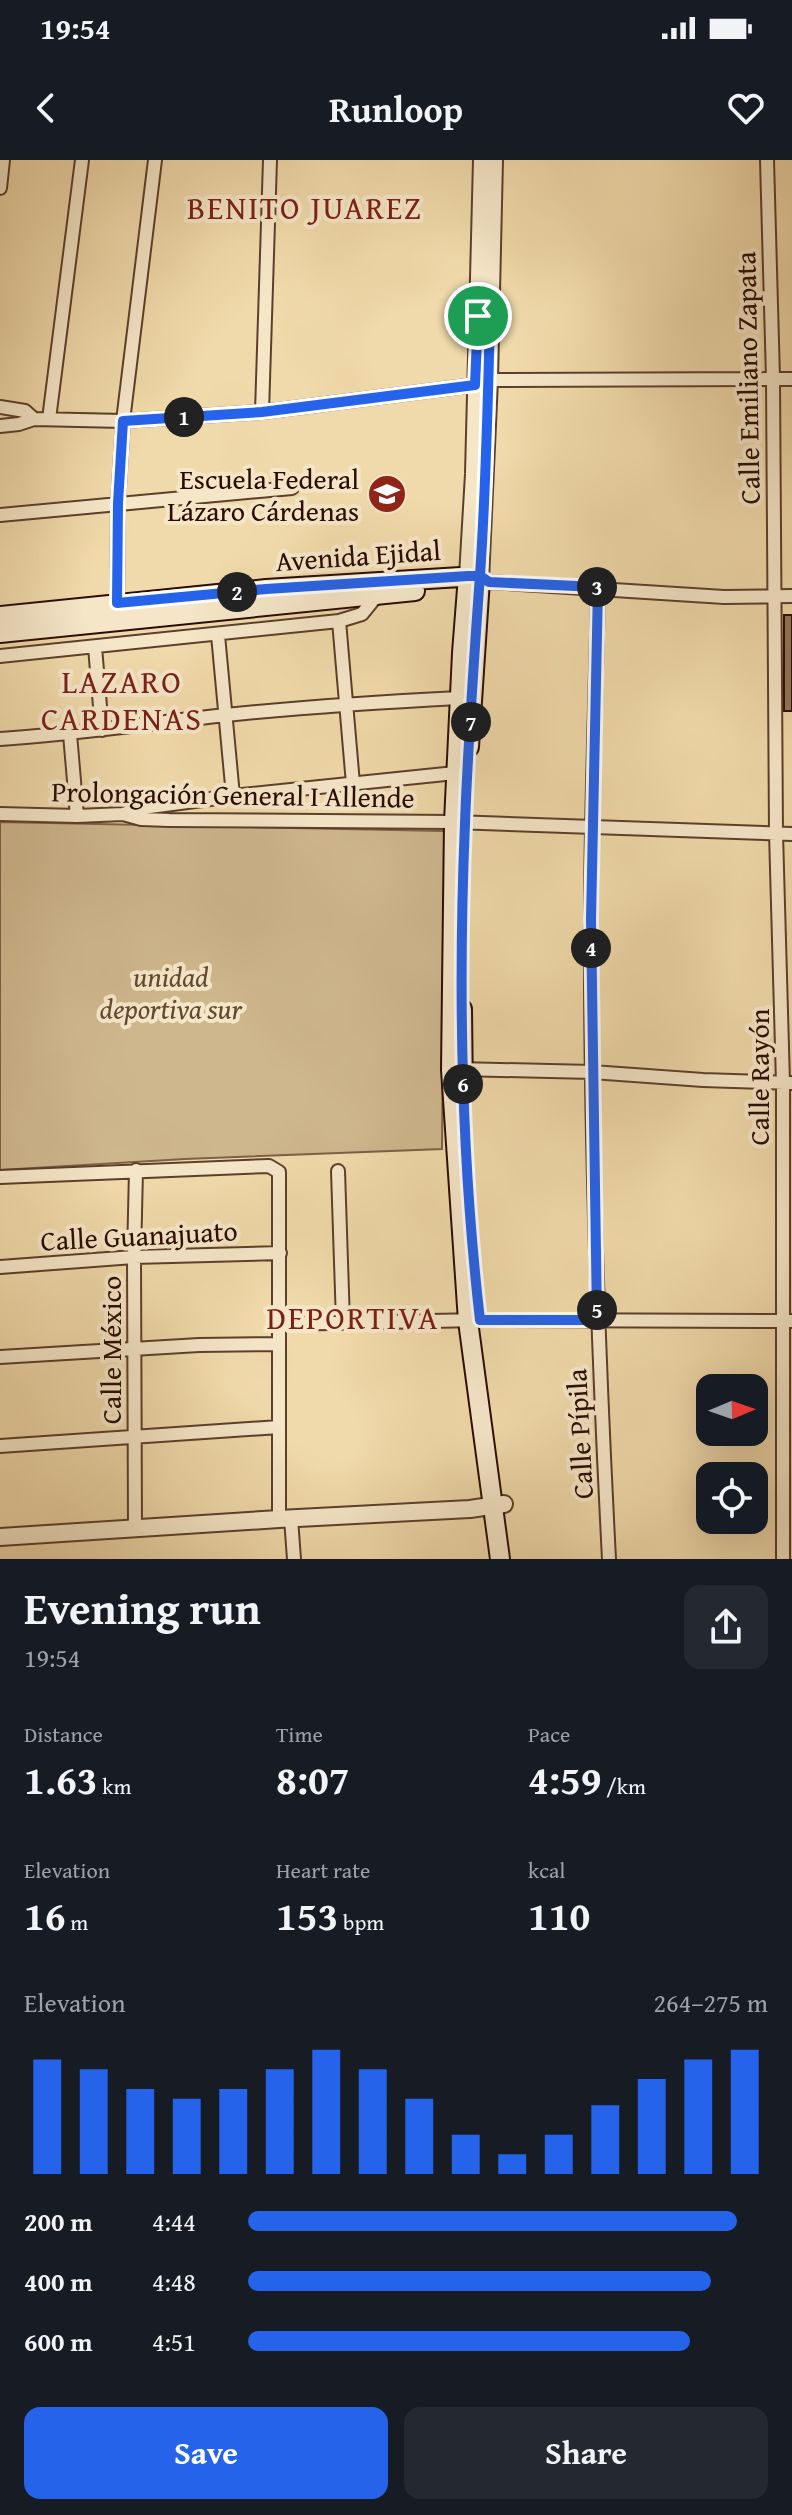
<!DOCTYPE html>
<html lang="en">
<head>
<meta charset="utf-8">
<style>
  body { margin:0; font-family:"Gentium Book Plus",serif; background:#242831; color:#f1f3f6; height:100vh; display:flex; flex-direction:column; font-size:30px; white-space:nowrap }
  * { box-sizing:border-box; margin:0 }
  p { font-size:26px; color:#9ea1a6 }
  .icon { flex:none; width:44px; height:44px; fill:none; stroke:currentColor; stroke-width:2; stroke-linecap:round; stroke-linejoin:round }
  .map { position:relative; height:1399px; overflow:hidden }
  .sheet { display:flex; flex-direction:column; background:#171b24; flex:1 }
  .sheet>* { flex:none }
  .needle { width:52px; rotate:88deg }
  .tools { position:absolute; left:696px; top:1214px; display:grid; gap:16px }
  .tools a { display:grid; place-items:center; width:72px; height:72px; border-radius:16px; background:#171b24; box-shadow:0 8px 32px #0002; font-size:40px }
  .pin { position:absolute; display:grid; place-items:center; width:68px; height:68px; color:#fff; margin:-34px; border:4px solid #fff; border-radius:50%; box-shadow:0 2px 8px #0007 }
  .km { position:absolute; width:40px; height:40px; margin:-20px; border-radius:50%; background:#222; color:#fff; font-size:22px; line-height:40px; text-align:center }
  .round { display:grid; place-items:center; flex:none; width:84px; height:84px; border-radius:16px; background:#242831 }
  .summary { display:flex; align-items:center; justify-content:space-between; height:136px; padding:0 24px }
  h1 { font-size:44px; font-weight:600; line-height:60px }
  .figures { display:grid; grid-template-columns:repeat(3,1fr); gap:12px; height:136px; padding:8px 24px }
  .figures div { display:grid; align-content:center }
  .figures b { font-size:40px; font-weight:600 }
  .figures small { font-size:22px; font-weight:400 }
  .figures p { font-size:22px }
  .chart { height:224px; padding:16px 24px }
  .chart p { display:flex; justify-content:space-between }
  .chart svg { width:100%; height:144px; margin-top:8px; stroke:#2563eb; stroke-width:6 }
  .action { display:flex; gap:16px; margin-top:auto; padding:16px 24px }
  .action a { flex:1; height:92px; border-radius:16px; background:#2563eb; color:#fff; font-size:32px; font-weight:600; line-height:92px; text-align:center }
  .action a+a { background:#242831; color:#f1f3f6 }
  ul { padding:0 24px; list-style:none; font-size:26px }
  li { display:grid; grid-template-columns:128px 96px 1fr; align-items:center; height:60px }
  li i { height:20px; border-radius:10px; background:#2563eb }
  .status { display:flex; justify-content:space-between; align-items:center; height:56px; padding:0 40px; background:#171b24; direction:ltr }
  .status svg { height:22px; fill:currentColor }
  header { display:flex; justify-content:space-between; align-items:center; height:104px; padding:0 24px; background:#171b24; font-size:36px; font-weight:600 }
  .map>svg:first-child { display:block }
  .green { fill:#ceb68d; stroke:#7c6146; stroke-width:2 }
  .building { fill:#917758; stroke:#2a0c00; stroke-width:2 }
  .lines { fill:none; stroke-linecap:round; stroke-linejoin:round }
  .minor-casing { stroke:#5c3f2a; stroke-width:16 }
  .tertiary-casing { stroke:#5c3f2a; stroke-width:20 }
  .secondary-casing { stroke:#2a0c00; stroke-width:22 }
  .minor { stroke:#f5e6c8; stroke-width:12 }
  .tertiary { stroke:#f5e6c8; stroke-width:16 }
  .secondary { stroke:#f5e6c8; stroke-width:18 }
  .route-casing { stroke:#fff; stroke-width:16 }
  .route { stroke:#2563eb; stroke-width:10 }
  .labels { text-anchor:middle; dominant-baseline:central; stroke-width:8; stroke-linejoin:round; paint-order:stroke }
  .street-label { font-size:28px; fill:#2a0c00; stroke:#f5e6c8 }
  .poi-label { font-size:28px; fill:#2a0c00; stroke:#f5e6c8; text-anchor:end }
  .park-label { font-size:28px; font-style:italic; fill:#634831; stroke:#f5e6c8 }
  .quarter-label { font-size:32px; letter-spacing:2px; fill:#7a1f14; stroke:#f5e6c8 }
</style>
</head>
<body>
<div class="status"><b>19:54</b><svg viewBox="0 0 49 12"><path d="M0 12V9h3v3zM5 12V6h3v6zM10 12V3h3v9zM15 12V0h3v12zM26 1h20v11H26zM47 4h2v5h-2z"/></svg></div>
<header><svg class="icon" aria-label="back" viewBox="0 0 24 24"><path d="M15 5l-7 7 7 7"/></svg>Runloop<svg class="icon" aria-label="heart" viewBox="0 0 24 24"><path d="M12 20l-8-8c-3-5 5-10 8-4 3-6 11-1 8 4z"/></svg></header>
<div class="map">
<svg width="792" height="1399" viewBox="0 0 792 1399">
  <rect width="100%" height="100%" fill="#f0d9aa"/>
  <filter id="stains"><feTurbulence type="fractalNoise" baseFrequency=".0025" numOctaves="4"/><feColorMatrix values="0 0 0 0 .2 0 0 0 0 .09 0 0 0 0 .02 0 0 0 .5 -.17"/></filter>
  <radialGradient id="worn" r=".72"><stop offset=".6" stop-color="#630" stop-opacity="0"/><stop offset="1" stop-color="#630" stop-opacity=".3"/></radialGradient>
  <path class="green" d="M 0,662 L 445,671 L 442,989 L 185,999 L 0,1010 Z"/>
  <path class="building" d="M 784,455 L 792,455 L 792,551 L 784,551 Z"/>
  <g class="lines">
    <g class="minor-casing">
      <path id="minor" d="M 767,0 L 773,218 L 776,673 L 783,923 L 783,1399
        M 0,28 L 3,0
        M 0,247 L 25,251 L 34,259
        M 262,252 L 270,0
        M 49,259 L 82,0
        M 0,266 L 19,264 L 34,259 L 123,261 L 262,252 L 475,225 L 489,220 L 792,219
        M 0,355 L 292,328
        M 479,425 L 489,422 L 724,437 L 792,436
        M 598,427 C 596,538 591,649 591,759 C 590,973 598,1186 609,1399
        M 117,443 L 118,343 L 123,261 L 155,0
        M 339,461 L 353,624
        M 218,475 L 233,636
        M 95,487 L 102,570
        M 0,496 L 339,461 L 362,454 L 379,433
        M 70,574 L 77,656
        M 0,579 C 76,574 151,563 226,555 C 304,547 381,542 459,538
        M 0,654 L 77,656 L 123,654 L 141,659 L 169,660 L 454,662 L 792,674
        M 123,654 L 142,648 L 233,636 L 455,613
        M 458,909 L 592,912 L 703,920 L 792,923
        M 338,1011 L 343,1162
        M 0,1017 L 269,1006 L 279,1012 L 279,1359
        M 0,1107 L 134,1097 L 280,1093
        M 280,1164 L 480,1160 L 792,1161
        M 0,1197 L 199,1185 L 279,1184
        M 0,1286 L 279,1267
        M 291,1358 L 294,1399
        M 135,1369 L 134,1097 L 136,1010"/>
    </g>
    <g class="tertiary-casing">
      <path id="tertiary" d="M 468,416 L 474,314 L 482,0
        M 480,420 L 489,220 L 494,0
        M 0,1377 L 279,1359 L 470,1349 L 504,1344"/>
    </g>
    <g class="secondary-casing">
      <path id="secondary" d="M 468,416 L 462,493 L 454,662 L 451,910 L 468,1161 L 500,1399
        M 0,456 L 266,429 L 477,416
        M 0,473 L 415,431
        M 469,587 L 480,420
        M 462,849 L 463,935"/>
    </g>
    <use href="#minor" class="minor"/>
    <use href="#tertiary" class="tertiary"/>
    <use href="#secondary" class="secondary"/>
  </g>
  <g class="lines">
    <g class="route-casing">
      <path id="route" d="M 478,156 L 475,225 L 262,252 L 123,261 L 118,343 L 117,443 L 266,429 L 468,416 L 480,416 L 489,422 L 598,427 L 591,759 L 597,1160 L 480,1160 C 461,995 458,829 465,663 C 468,581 474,498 480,415 C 486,329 488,242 490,155 L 478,156"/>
    </g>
    <use href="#route" class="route"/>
  </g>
  <defs>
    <g id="school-disc" transform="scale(2)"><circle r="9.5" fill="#8f2418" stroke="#f5e6c8"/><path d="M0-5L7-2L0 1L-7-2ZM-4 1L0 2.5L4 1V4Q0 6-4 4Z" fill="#fff"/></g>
  </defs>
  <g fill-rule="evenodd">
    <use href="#school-disc" x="387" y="334"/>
  </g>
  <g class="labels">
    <g class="street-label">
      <text transform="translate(747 218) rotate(-91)">Calle Emiliano Zapata</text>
      <text transform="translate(358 395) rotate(-4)">Avenida Ejidal</text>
      <text transform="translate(233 634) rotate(1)">Prolongación General I Allende</text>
      <text transform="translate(758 917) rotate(-90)">Calle Rayón</text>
      <text transform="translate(139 1075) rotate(-3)">Calle Guanajuato</text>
      <text transform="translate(110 1190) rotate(-90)">Calle México</text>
      <text transform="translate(579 1274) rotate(-93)">Calle Pípila</text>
    </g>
    <g class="poi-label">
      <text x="359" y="318">Escuela Federal<tspan x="359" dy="32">Lázaro Cárdenas</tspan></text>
    </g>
    <g class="park-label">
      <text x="171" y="816">unidad<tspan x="171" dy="32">deportiva sur</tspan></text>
    </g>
    <g class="quarter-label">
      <text x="305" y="47">BENITO JUAREZ</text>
      <text x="122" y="521">LAZARO<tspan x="122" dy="37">CARDENAS</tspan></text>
      <text x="353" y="1157">DEPORTIVA</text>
    </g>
  </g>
  <rect width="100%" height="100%" filter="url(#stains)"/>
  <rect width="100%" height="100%" fill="url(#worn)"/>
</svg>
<div class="tools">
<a><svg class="needle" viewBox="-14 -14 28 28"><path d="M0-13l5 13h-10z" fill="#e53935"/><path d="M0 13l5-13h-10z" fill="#9ea1a6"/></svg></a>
<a><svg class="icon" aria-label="locate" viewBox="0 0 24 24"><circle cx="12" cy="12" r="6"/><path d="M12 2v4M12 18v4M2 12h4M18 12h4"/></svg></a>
</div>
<div class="pin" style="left:478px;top:156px;background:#1e9e55"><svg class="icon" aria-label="arrive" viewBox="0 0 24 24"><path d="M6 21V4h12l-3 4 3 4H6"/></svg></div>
<b class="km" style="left:184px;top:257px">1</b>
<b class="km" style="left:237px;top:432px">2</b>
<b class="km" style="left:597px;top:427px">3</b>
<b class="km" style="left:591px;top:788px">4</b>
<b class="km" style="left:597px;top:1150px">5</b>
<b class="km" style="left:463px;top:924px">6</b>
<b class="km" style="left:471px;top:562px">7</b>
</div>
<section class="sheet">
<div class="summary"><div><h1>Evening run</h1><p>19:54</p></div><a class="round"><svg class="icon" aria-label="share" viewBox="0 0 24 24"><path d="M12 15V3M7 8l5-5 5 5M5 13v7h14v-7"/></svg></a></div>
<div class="figures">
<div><p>Distance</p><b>1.63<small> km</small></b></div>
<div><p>Time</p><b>8:07</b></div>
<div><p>Pace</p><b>4:59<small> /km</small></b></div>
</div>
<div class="figures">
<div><p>Elevation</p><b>16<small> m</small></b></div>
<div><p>Heart rate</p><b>153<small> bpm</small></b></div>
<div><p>kcal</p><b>110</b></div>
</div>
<div class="chart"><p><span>Elevation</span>264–275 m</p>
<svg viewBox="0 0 160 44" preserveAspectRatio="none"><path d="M5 44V9M15 44V12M25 44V18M35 44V21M45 44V18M55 44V12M65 44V6M75 44V12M85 44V21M95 44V32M105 44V38M115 44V32M125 44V23M135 44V15M145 44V9M155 44V6"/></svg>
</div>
<ul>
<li><b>200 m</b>4:44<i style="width:94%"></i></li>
<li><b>400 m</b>4:48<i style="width:89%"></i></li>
<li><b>600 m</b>4:51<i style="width:85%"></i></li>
</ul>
<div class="action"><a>Save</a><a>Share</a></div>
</section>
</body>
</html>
